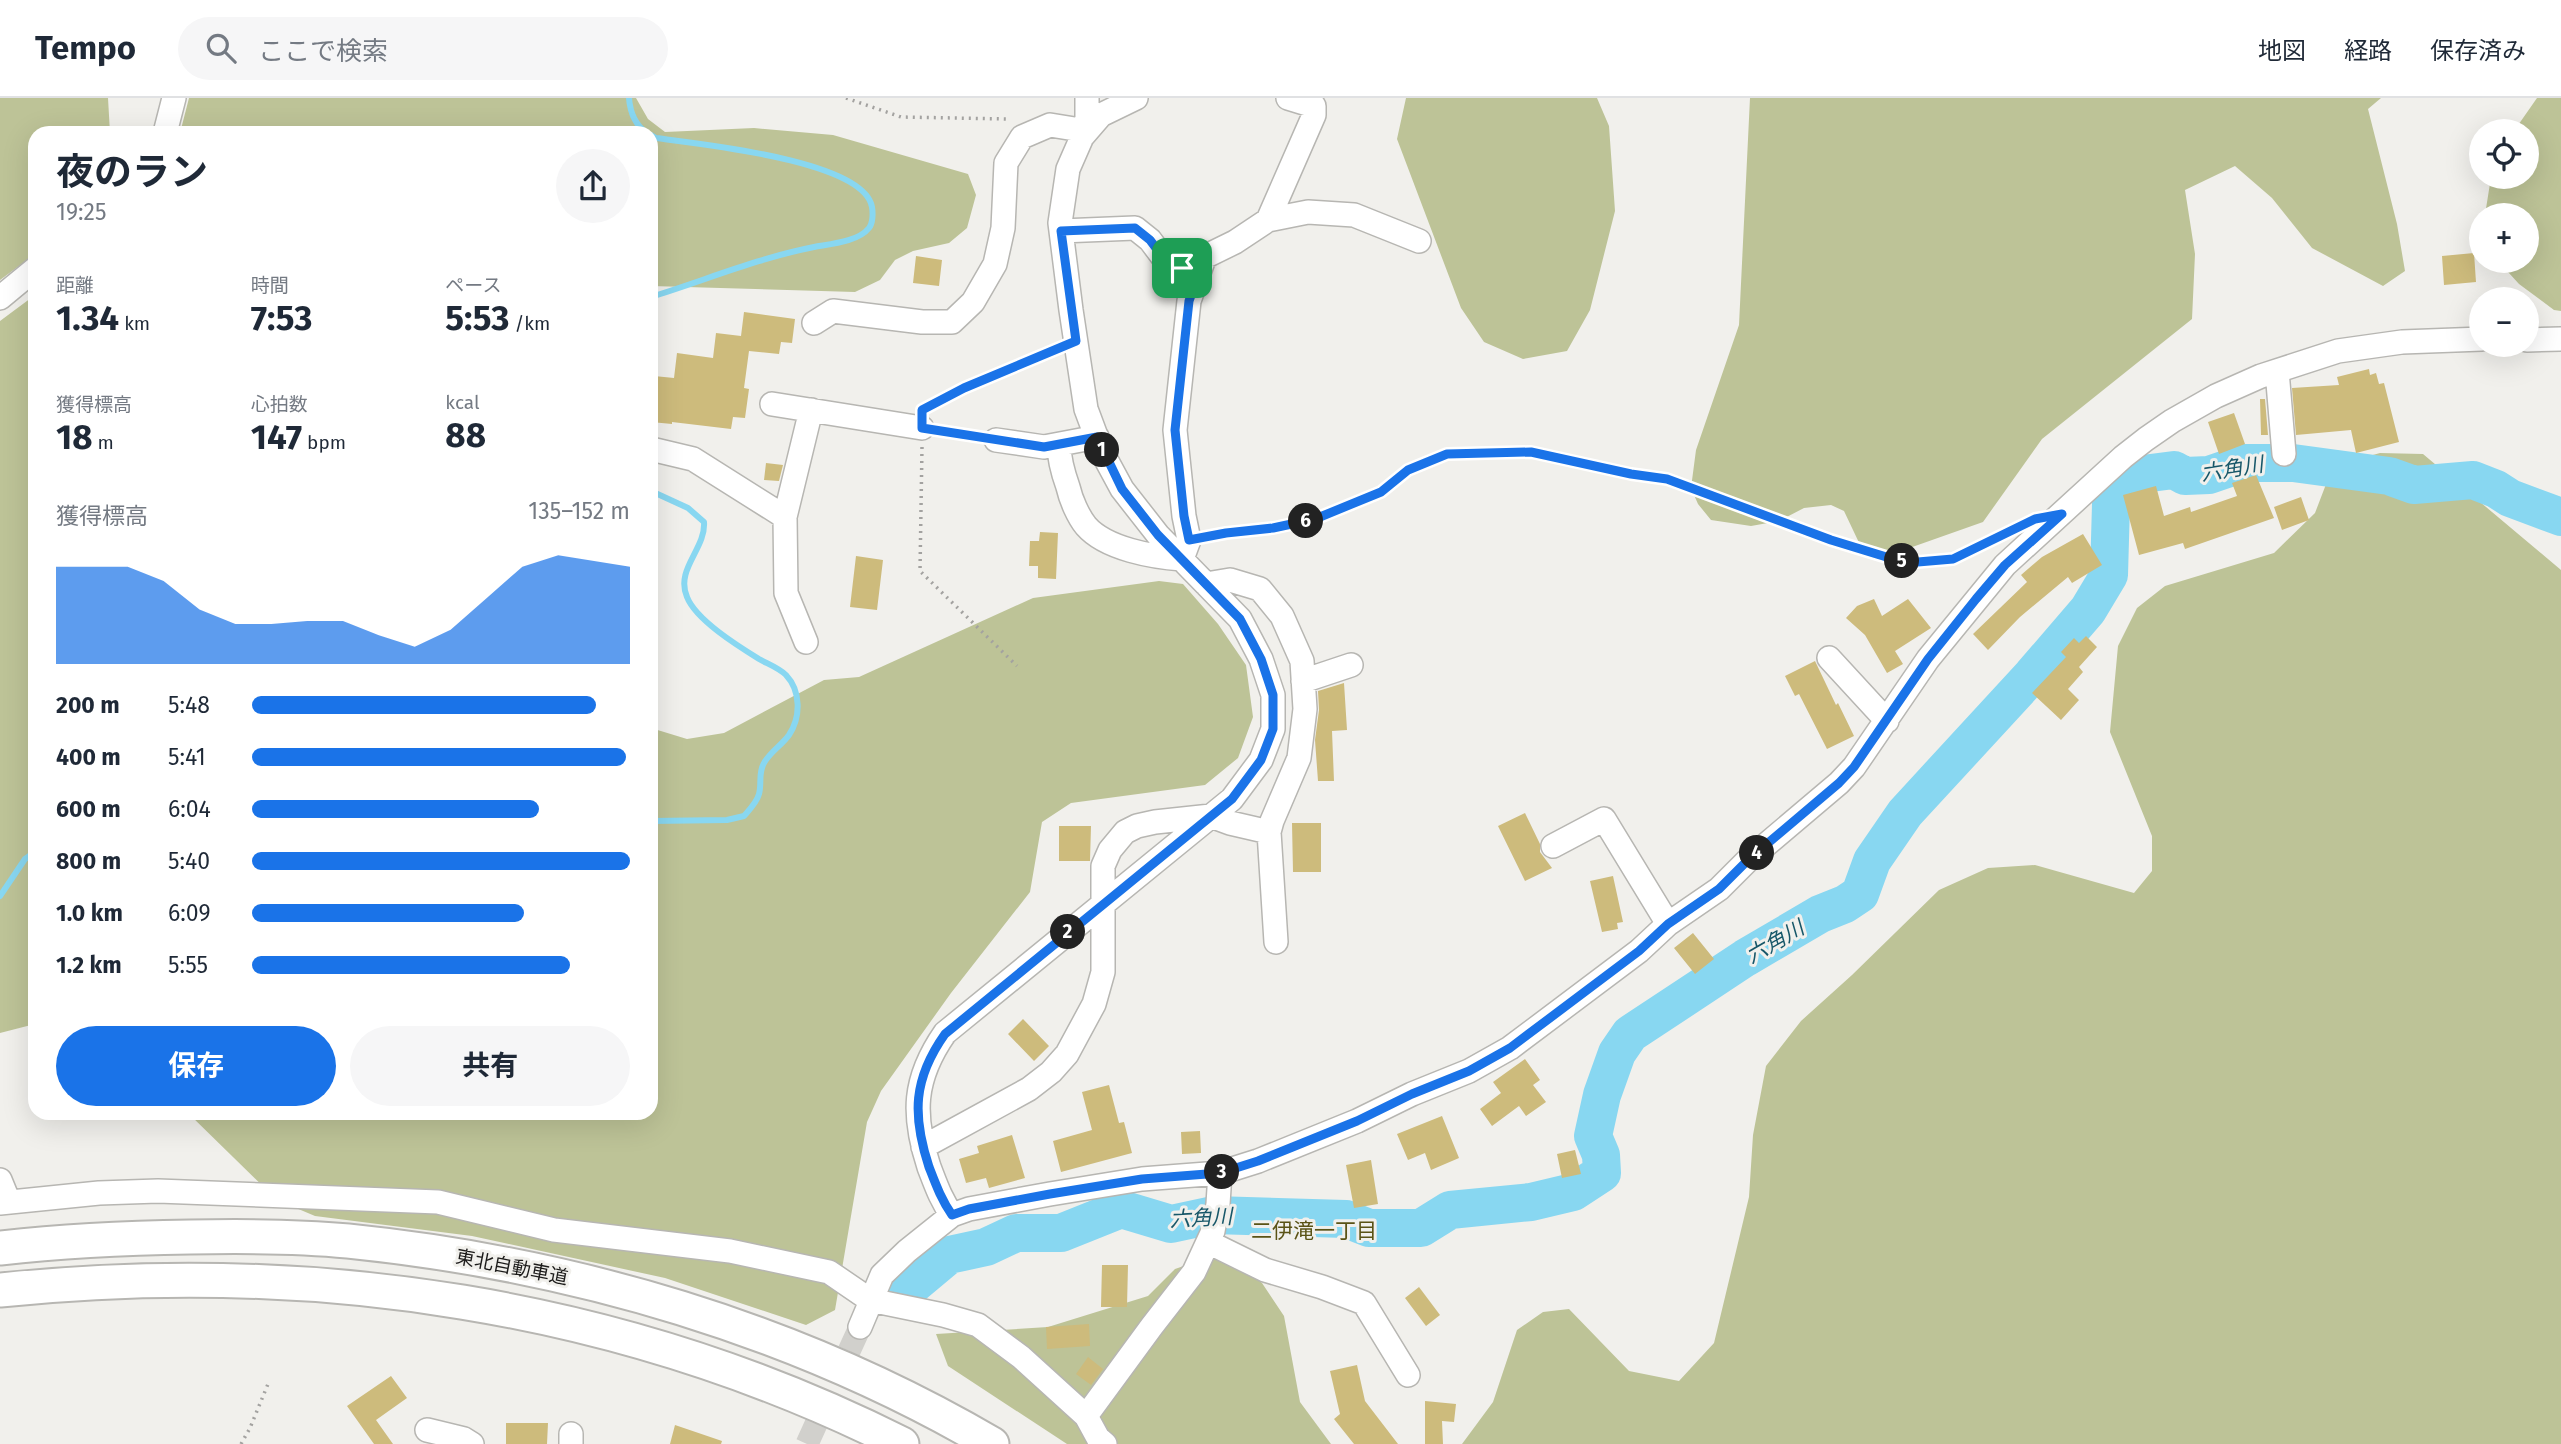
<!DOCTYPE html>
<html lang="ja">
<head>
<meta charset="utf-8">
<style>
  body { margin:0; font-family:"Fira Sans","Noto Sans JP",sans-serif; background:#f6f6f7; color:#1f2937; height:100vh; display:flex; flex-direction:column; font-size:26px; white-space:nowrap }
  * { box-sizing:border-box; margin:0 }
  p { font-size:23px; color:#747a83 }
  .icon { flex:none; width:38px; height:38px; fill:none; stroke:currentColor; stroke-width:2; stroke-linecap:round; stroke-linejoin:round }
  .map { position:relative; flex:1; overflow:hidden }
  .side { position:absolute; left:28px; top:28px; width:630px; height:994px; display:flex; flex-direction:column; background:#fff; border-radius:21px; box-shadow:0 7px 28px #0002 }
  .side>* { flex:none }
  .fabs { position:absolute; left:2469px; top:21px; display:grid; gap:14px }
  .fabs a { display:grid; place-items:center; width:70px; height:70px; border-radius:50%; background:#fff; box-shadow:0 7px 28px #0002; font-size:35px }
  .pin { position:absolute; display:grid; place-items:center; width:60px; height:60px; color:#fff; margin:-30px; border-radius:14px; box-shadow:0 4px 10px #0006 }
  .km { position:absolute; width:35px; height:35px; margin:-18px; border-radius:50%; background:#222; color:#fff; font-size:19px; line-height:35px; text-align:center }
  .round { display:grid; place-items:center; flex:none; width:74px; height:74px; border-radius:37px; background:#f6f6f7 }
  .headline { display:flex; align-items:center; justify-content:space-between; height:119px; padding:0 28px }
  h1 { font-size:38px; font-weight:700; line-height:52px }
  .figures { display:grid; grid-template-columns:repeat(3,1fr); gap:10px; height:119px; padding:7px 28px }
  .figures div { display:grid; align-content:center }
  .figures b { font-size:35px; font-weight:700 }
  .figures small { font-size:19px; font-weight:400 }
  .figures p { font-size:19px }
  .chart { height:196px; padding:14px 28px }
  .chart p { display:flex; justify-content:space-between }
  .chart svg { width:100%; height:126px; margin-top:7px; fill:#1a73e8; opacity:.7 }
  .cta { display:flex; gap:14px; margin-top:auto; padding:14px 28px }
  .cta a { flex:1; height:80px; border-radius:42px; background:#1a73e8; color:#fff; font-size:28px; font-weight:700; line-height:80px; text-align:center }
  .cta a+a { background:#f6f6f7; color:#1f2937 }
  ul { padding:0 28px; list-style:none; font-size:23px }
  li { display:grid; grid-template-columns:112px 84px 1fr; align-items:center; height:52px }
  li i { height:18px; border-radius:9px; background:#1a73e8 }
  header { display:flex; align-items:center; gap:42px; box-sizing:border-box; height:98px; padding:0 35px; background:#fff; border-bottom:2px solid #e0e1e3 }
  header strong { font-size:33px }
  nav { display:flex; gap:38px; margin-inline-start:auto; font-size:24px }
  .search { width:490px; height:63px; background:#f6f6f7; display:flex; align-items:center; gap:18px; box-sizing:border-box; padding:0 24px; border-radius:38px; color:#747a83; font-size:26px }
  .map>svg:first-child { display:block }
  .green { fill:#bdc397 }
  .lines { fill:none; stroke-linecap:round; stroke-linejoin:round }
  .stream { stroke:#88d7f1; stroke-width:6 }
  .river { stroke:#88d7f1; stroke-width:38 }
  .building { fill:#cdbb7c }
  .minor-tunnel { stroke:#d1d0cc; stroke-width:23; stroke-dasharray:23 11; stroke-linecap:butt }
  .minor-casing { stroke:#b7b6b2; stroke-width:26 }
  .highway-casing { stroke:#b7b6b2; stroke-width:37 }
  .path { stroke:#a3a2a0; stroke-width:3.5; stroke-dasharray:2 5; stroke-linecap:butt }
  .minor { stroke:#fff; stroke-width:23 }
  .highway { stroke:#fff; stroke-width:33 }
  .route-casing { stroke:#fff; stroke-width:14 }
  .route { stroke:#1a73e8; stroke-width:9 }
  .labels { text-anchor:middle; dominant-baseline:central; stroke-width:6; stroke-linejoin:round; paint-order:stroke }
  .street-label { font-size:19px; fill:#1c1b1a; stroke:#f1f0ec }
  .water-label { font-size:21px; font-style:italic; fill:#175769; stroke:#f1f0ec }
  .neighbourhood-label { font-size:21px; fill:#5a5316; stroke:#f1f0ec }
</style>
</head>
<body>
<header>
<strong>Tempo</strong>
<div class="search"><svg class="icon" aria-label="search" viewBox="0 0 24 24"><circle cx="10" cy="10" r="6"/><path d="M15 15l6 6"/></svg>ここで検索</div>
<nav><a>地図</a><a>経路</a><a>保存済み</a></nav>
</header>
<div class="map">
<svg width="2561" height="1346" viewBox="0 0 2561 1346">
  <rect width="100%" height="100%" fill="#f1f0ec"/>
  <path class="green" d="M 0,0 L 108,0 L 110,35 L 35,35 L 35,156 L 0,182 Z
    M 189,0 L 636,0 L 648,21 L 665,34 L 754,30 L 833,37 L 968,76 L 976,97 L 967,130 L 949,145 L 913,153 L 895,162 L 880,182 L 855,194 L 651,188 L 651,35 L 180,35 Z
    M 1406,0 L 1597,0 L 1609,28 L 1615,113 L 1590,212 L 1567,253 L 1523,261 L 1484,244 L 1461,210 L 1397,41 Z
    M 1750,0 L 2381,0 L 2368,11 L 2397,126 L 2405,173 L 2383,188 L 2312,150 L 2272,100 L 2235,68 L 2185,92 L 2195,156 L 2192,221 L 2042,341 L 1983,424 L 1884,459 L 1862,451 L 1844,413 L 1831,407 L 1804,410 L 1779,423 L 1751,428 L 1711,422 L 1698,406 L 1691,390 L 1696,352 L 1739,227 Z
    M 2537,0 L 2561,0 L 2561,213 L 2554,212 L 2519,186 L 2498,163 L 2527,163 L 2527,117 L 2485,117 L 2491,79 L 2527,79 L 2527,33 L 2514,33 Z
    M 35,197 L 35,926 L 0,935 L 0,223 Z
    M 2380,355 L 2423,356 L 2561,472 L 2561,1346 L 1462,1346 L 1493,1304 L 1517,1232 L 1543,1214 L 1569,1211 L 1629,1273 L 1679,1283 L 1714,1245 L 1749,1099 L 1753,1037 L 1766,968 L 1801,923 L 1852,877 L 1939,792 L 1988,770 L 2035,767 L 2134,795 L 2152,773 L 2152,738 L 2110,634 L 2118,548 L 2137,510 L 2165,488 L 2274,455 L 2315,415 L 2333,368 Z
    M 1159,483 L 1183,486 L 1218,526 L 1246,567 L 1253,619 L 1238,660 L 1205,687 L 1071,705 L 1042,724 L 1030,794 L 951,895 L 881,993 L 867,1024 L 835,1212 L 806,1227 L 665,1180 L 472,1138 L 315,1118 L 277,1102 L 188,1015 L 651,1015 L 651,630 L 687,641 L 724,635 L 824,582 L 859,579 L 1033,500 Z
    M 1231,1160 L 1262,1185 L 1284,1218 L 1300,1304 L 1331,1346 L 1067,1346 L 948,1268 L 936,1236 L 1048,1229 L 1148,1198 L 1175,1171 L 1204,1161 Z"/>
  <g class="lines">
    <path class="stream" d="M 629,0 C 630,13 635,27 647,35
      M 651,37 L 656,40 C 698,46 864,62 872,109 C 873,115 873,125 869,130 C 858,144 830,146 814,149 C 758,160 706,182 651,199
      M 651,393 L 688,410 L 704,424 C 706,451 675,471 687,499 C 696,522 738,548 759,561 C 768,566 779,570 786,577 C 801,593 801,619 789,637 C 782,647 770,654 764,665 C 758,675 762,685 759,696 C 757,704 750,711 744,718 L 727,722 L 651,723
      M 0,798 L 25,761 L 35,754"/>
    <path class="river" d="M 906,1193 L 949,1157 L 986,1149 L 1016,1135 L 1061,1135 L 1121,1111 L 1171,1126 L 1213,1117 L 1346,1121 L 1369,1130 L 1421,1130 L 1450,1112 L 1531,1104 L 1573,1094 L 1602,1075 L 1601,1057 L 1593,1038 L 1602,997 L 1617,955 L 1630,936 L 1745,860 L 1820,816 L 1845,806 L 1860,796 L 1872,763 L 1905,715 L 2032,577 L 2088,512 L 2109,477 L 2111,406 L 2118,391 L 2135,377 L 2174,372 L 2185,378 L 2209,377 L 2244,365 L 2293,365 L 2389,378 L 2414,387 L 2473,382 L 2496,391 L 2510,400 L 2561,419"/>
  </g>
  <path class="building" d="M 2474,155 L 2476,184 L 2444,187 L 2442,158 Z
    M 916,158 L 942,162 L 939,188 L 913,185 Z
    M 744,214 L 795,221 L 792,245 L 781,244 L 779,256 L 749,253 L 744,290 L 749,291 L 745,320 L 733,319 L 731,331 L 672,324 L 672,326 L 651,324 L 654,278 L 674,280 L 677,255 L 713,260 L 716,235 L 741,238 Z
    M 2369,271 L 2370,277 L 2376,275 L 2379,286 L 2384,285 L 2399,344 L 2356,355 L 2351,332 L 2296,337 L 2292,290 L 2339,287 L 2337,279 Z
    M 2260,301 L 2265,301 L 2268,337 L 2261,337 Z
    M 2234,315 L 2245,346 L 2219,356 L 2208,324 Z
    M 766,365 L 783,367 L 779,383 L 764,382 Z
    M 2256,377 L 2274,420 L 2185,451 L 2183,445 L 2139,457 L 2123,397 L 2156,388 L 2164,418 L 2190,409 L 2191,414 L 2237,398 L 2232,385 Z
    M 2301,399 L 2309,422 L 2282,432 L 2274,409 Z
    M 1040,434 L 1058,435 L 1056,481 L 1038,480 L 1038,468 L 1029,468 L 1030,443 L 1039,443 Z
    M 2083,436 L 2102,467 L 2072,485 L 2068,479 L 2020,519 L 1988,552 L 1973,536 L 2027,484 L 2021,477 L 2042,459 Z
    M 856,458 L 883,462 L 877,512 L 850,509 Z
    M 1874,501 L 1882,518 L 1908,501 L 1931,530 L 1895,553 L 1903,566 L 1887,575 L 1865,537 L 1846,520 L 1857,508 Z
    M 2086,538 L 2097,549 L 2079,569 L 2083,574 L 2068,591 L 2079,602 L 2061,622 L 2032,595 L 2066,559 L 2061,554 L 2074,540 L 2079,545 Z
    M 1815,563 L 1836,607 L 1838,605 L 1854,638 L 1827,651 L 1799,596 L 1795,598 L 1785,578 Z
    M 1344,585 L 1347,632 L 1332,633 L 1334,683 L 1318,683 L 1315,642 L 1319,612 L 1318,593 Z
    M 1525,715 L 1540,746 L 1540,754 L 1552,770 L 1525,783 L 1498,728 Z
    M 1292,725 L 1321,725 L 1321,774 L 1293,774 Z
    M 1059,728 L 1091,728 L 1090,763 L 1059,763 Z
    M 1613,778 L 1623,824 L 1617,825 L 1618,831 L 1602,834 L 1590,783 Z
    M 1693,835 L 1714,861 L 1695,876 L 1674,850 Z
    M 1023,921 L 1049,948 L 1034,963 L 1008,936 Z
    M 1525,961 L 1540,982 L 1533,987 L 1546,1004 L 1526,1018 L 1519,1008 L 1492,1028 L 1480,1011 L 1501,995 L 1493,984 Z
    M 1109,987 L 1119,1025 L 1124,1024 L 1132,1055 L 1061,1074 L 1053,1043 L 1092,1032 L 1082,994 Z
    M 1442,1018 L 1459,1060 L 1431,1072 L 1425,1055 L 1408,1062 L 1397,1036 Z
    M 1200,1033 L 1201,1055 L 1182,1056 L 1181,1034 Z
    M 1012,1037 L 1025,1080 L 989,1090 L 986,1080 L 966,1085 L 959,1061 L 979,1055 L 977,1048 Z
    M 1575,1052 L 1581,1076 L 1562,1080 L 1557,1056 Z
    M 1371,1062 L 1378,1106 L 1354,1110 L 1346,1067 Z
    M 1102,1167 L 1128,1167 L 1127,1209 L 1101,1209 Z
    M 1419,1189 L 1440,1217 L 1426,1228 L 1405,1200 Z
    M 1089,1226 L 1090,1248 L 1047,1251 L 1046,1229 Z
    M 1088,1259 L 1103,1271 L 1091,1287 L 1076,1276 Z
    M 1357,1267 L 1365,1303 L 1398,1346 L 1354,1346 L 1334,1321 L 1340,1316 L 1330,1273 Z
    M 391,1278 L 407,1300 L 376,1322 L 393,1346 L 374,1346 L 347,1308 Z
    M 1425,1303 L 1456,1306 L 1454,1324 L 1442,1323 L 1443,1346 L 1425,1346 Z
    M 506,1325 L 548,1325 L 547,1346 L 506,1346 Z
    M 675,1327 L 722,1343 L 721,1346 L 670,1346 Z"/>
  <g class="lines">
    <path class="minor-tunnel" d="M 807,1346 L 860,1229"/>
    <g class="minor-casing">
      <path id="minor" d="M 1087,0 L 1087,33
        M 165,35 L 174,0
        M 1268,122 L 1314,17 L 1314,8 L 1288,0
        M 1061,133 L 1135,130 L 1150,142 L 1171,170 L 1182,170 L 1235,144 L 1268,122 L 1308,114 L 1354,117 L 1419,143
        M 0,200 L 35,171
        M 814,225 L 833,213 L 922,224 L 952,224 L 973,204 L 995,166 L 1003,130 L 1006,65 L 1022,39 L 1050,27 L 1087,33
        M 2527,242 L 2561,241
        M 2277,273 L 2284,356
        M 772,306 L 922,330
        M 996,342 L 1044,349 L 1097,339
        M 1059,347 C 1059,362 1063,375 1068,389 C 1071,402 1078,418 1086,428 C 1106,451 1153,459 1182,461 L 1189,442 L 1184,418 L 1175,332 L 1189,203 L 1205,158
        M 651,351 L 693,361 L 785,419
        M 1206,486 L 1230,482 L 1260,491 L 1282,518 L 1302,563 L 1305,611 L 1299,660 L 1272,723 L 1269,734 L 1276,844
        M 806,544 L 786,495 L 785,419 L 811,312
        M 1829,560 L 1887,623
        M 1303,583 L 1351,567
        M 1553,748 L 1604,721 L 1668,826
        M 923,1049 L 1029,991 L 1051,974 L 1067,956 L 1094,906 L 1103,874 L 1103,768 L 1110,752 L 1125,734 L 1137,728 L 1155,724 L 1211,718 L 1230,725 L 1269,734
        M 0,1082 L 9,1104
        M 0,1105 L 99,1095 L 158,1093 L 438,1104 L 554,1132 L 730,1153 L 829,1174 L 870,1202 L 943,1217 L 978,1227 L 1021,1259 L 1086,1318 L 1098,1340 L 1105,1346
        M 952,1117 C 941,1102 936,1087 929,1069 C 912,1017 913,981 945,935 L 1232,701 L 1261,662 L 1273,631 L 1273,597 L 1261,561 L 1240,521 L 1158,437 L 1122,391 L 1102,354 L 1086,311 L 1071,212 L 1060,125 L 1068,71 L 1082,39 L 1101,17 L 1136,0
        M 1208,1144 L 1265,1172 L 1322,1189 L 1364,1205 L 1408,1277
        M 860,1229 L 882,1177 L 907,1153 L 952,1117 L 969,1111 L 1050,1096 L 1142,1081 L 1220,1075 L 1258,1063 L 1357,1023 L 1412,996 L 1469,973 L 1510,950 L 1639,853 L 1668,826 L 1719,791 L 1748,762 L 1839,685 L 1854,669 L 1928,561 L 2005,467 L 2123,359 L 2146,341 L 2172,323 L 2216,298 L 2261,278 L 2338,253 L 2402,244 L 2482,241
        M 1086,1318 L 1152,1228 L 1194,1174 L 1213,1133 L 1218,1106 L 1220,1075
        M 427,1332 L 464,1341 L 472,1346
        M 571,1346 L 571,1336"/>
    </g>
    <g class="highway-casing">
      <path id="highway" d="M 0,1150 C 63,1143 127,1140 190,1139 C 242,1138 296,1138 348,1143 C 573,1166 796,1231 992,1346
        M 0,1192 C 311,1160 622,1205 902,1346"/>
    </g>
    <path class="path" d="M 846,0 L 901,19 L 1009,21
      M 927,310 L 964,290 L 1057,251
      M 941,333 L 975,338
      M 922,349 L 920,473 L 1017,568
      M 1208,439 L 1273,431 L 1315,421 L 1381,394 L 1408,372 L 1447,356 L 1531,354 L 1631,376 L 1667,381 L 1831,442 L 1907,465 L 1953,461 L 2006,435
      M 241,1346 L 250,1330 L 268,1286"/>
    <use href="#minor" class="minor"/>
    <use href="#highway" class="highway"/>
  </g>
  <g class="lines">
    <g class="route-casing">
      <path id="route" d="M 1135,130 L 1150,142 L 1171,170 L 1182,170 L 1205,158 L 1189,203 L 1175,332 L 1184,418 L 1189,442 L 1226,435 L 1273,430 L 1315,421 L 1381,394 L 1408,372 L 1447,356 L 1531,354 L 1631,376 L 1667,381 L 1831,442 L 1906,465 L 1953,461 L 2035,421 L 2062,416 L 2005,467 L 1976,501 L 1928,561 L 1854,669 L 1839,685 L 1748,762 L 1719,791 L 1668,826 L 1639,853 L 1510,950 L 1469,973 L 1412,996 L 1357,1023 L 1258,1063 L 1220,1075 L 1142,1081 L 1050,1096 L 969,1111 L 952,1117 C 941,1101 936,1087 929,1069 C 912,1017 913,981 945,936 L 1232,701 L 1261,662 L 1273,631 L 1273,597 L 1261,561 L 1240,521 L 1158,437 L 1122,391 L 1097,339 L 1044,349 L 922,330 L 922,312 L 964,290 L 1076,243 L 1061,133 Z"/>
    </g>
    <use href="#route" class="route"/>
  </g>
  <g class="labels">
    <g class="street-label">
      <text transform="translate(512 1169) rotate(11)">東北自動車道</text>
    </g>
    <g class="water-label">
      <text transform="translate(2232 371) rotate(-9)">六角川</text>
      <text transform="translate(1775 844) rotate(-30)">六角川</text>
      <text transform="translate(1201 1120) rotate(-3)">六角川</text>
    </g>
    <g class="neighbourhood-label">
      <text x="1314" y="1133">二伊滝一丁目</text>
    </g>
  </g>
</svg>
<div class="fabs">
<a><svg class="icon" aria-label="locate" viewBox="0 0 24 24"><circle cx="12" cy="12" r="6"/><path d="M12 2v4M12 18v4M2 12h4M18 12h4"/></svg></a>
<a>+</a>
<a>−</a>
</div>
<div class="pin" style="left:1182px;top:170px;background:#1e9e55"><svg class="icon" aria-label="arrive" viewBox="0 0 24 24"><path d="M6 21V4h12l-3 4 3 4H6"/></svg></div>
<b class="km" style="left:1102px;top:352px">1</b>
<b class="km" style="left:1068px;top:834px">2</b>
<b class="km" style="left:1222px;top:1074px">3</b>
<b class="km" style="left:1757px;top:755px">4</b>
<b class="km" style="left:1902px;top:463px">5</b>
<b class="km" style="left:1306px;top:423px">6</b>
<section class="side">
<div class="headline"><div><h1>夜のラン</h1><p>19:25</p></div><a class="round"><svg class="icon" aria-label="share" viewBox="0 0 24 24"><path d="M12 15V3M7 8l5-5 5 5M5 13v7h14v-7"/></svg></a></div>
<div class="figures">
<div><p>距離</p><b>1.34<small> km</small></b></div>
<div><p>時間</p><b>7:53</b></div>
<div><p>ペース</p><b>5:53<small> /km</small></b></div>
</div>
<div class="figures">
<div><p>獲得標高</p><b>18<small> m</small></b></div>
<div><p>心拍数</p><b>147<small> bpm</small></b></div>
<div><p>kcal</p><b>88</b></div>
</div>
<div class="chart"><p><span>獲得標高</span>135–152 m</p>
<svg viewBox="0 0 160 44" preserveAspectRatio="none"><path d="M0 44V10L10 10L20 10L30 15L40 25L50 30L60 30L70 29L80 29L90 34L100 38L110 32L120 21L130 10L140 6L150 8L160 10V44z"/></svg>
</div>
<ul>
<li><b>200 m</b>5:48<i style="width:91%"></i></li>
<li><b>400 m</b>5:41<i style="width:99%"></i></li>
<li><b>600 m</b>6:04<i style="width:76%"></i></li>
<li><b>800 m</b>5:40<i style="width:100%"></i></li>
<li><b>1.0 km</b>6:09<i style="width:72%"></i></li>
<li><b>1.2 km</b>5:55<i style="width:84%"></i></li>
</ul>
<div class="cta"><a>保存</a><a>共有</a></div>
</section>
</div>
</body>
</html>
